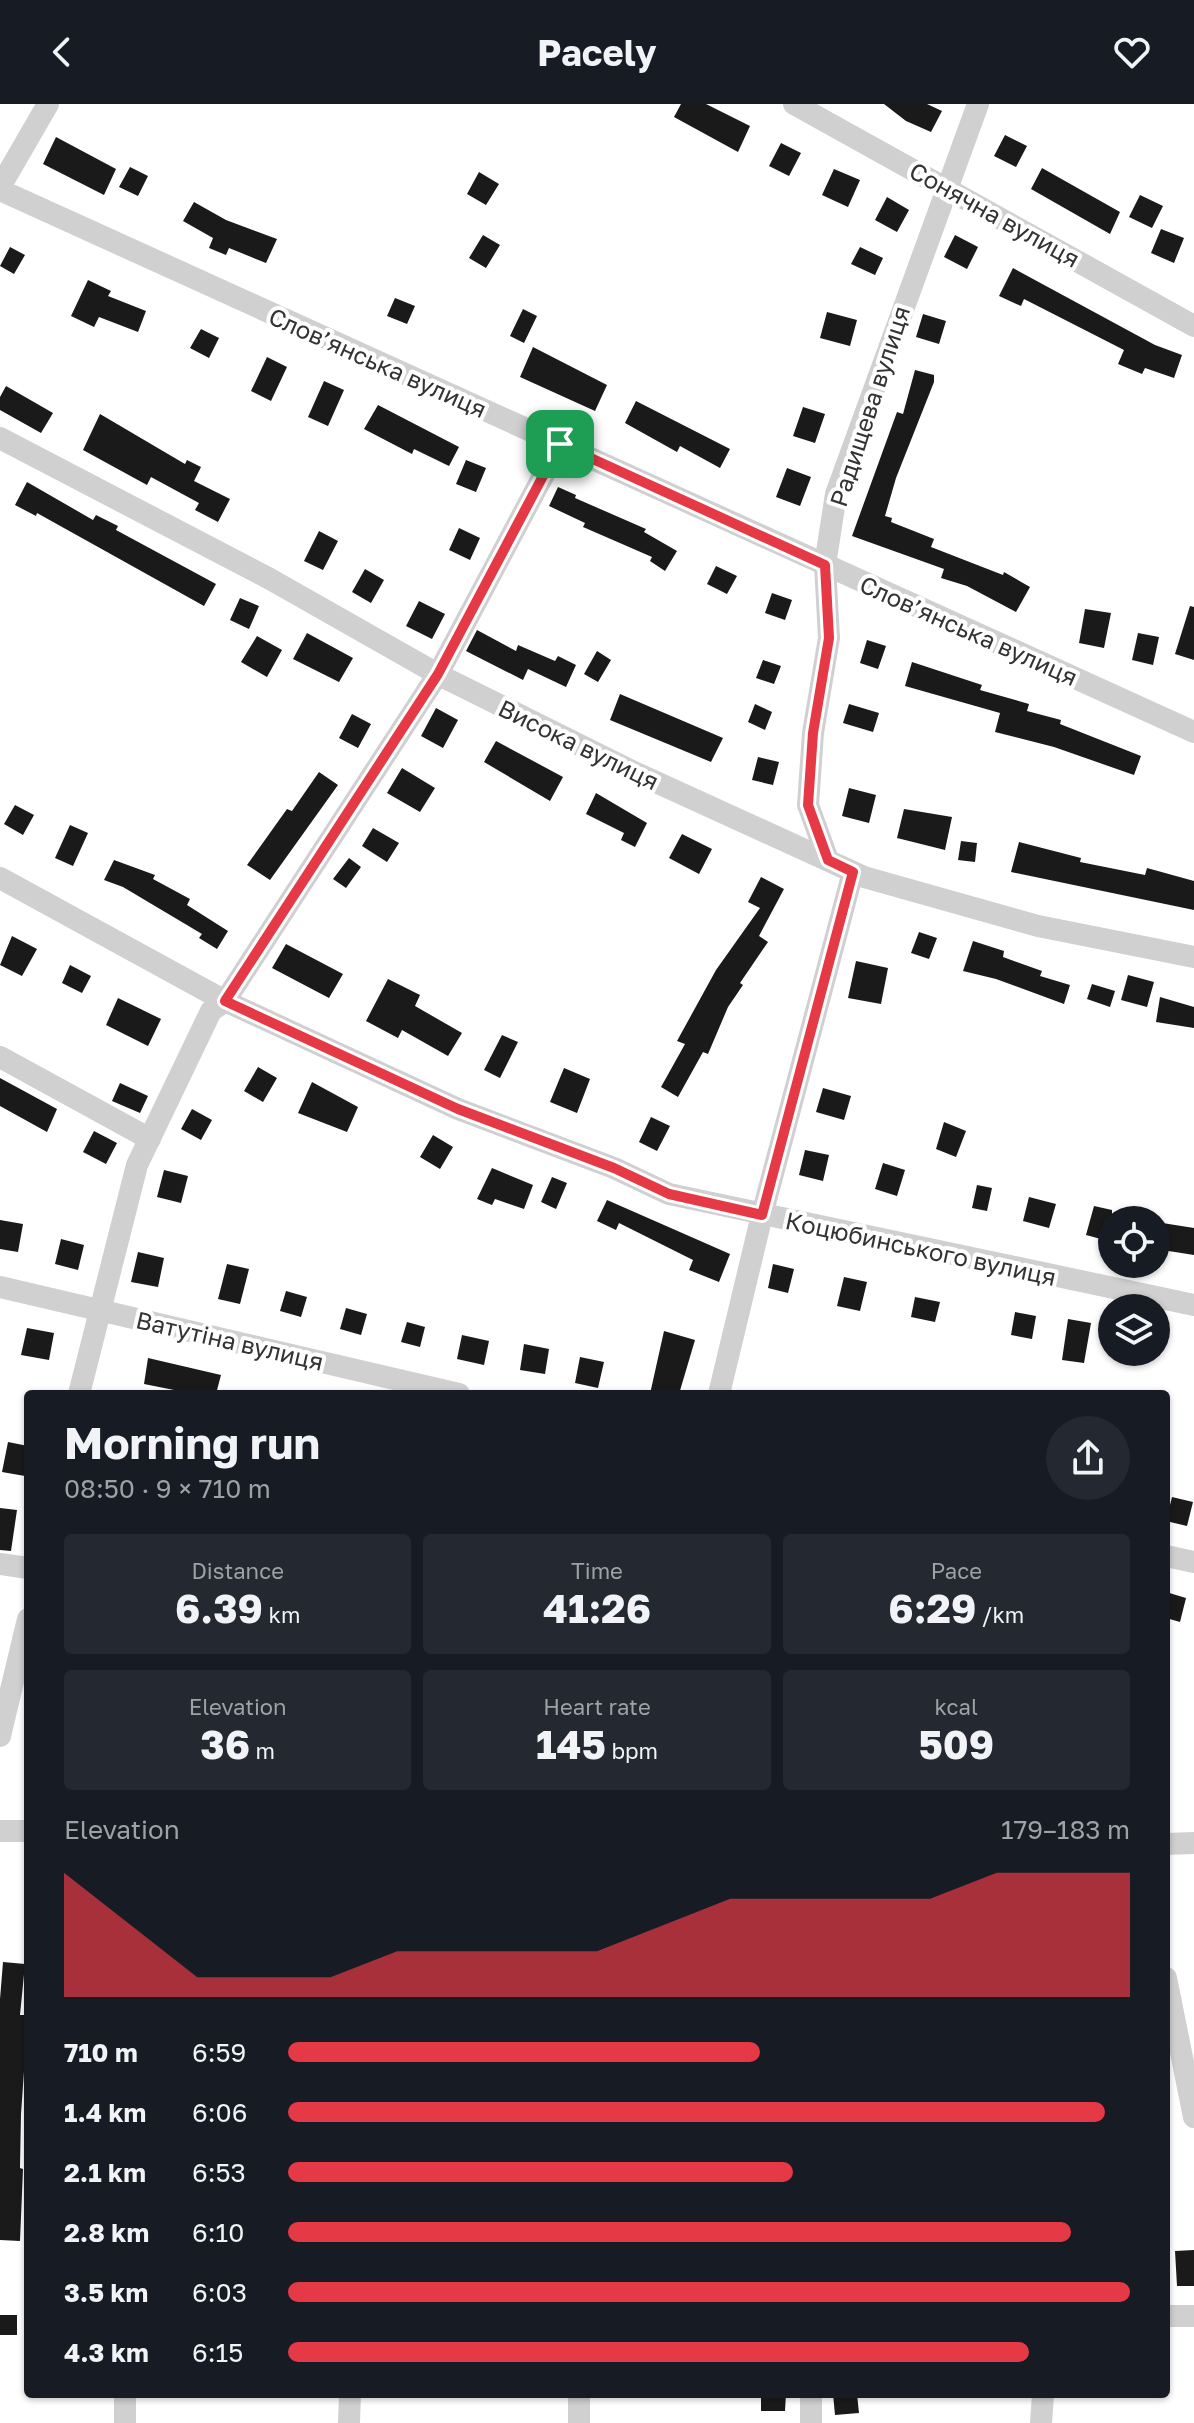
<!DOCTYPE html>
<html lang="en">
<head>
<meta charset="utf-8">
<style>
  body { margin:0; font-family:"Golos Text",sans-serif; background:#242831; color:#f1f3f6; height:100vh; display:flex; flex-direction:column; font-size:30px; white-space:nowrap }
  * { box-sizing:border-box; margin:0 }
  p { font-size:26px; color:#9ea1a6 }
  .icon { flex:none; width:44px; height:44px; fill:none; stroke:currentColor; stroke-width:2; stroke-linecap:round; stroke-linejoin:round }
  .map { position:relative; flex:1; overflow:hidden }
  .side { position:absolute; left:24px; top:1286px; width:1146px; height:1008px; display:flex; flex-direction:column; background:#171b24; border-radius:8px; box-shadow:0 2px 6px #0004 }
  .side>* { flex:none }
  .buttons { position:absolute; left:1098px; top:1102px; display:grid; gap:16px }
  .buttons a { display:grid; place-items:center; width:72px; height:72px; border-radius:50%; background:#171b24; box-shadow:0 2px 6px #0004; font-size:40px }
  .pin { position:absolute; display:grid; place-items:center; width:68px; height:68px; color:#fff; margin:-34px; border-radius:16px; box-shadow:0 4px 12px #0006 }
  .round { display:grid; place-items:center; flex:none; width:84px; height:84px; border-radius:42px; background:#242831 }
  .headline { display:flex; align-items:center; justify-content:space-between; height:136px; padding:0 40px }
  h1 { font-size:44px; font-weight:700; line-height:60px }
  .metrics { display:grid; grid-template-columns:repeat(3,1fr); gap:12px; height:136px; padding:8px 40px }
  .metrics div { display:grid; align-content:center; border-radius:8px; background:#242831; text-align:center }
  .metrics b { font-size:40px; font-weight:700 }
  .metrics small { font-size:22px; font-weight:400 }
  .metrics p { font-size:22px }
  .chart { height:224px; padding:16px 40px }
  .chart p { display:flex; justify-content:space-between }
  .chart svg { width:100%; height:144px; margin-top:8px; fill:#e63946; opacity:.7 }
  ul { padding:0 40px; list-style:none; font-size:26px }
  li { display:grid; grid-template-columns:128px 96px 1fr; align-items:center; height:60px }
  li i { height:20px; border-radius:10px; background:#e63946 }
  header { display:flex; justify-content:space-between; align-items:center; height:104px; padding:0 40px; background:#171b24; font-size:36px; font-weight:700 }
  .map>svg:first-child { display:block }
  .building { fill:#1a1a1a }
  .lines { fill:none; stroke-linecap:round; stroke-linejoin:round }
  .minor { stroke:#d0d0d0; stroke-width:22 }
  .route-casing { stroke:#fff; stroke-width:16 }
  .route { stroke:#e63946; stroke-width:10 }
  .labels { text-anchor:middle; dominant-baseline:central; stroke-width:8; stroke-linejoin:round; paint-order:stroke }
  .street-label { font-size:24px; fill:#333; stroke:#fff }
</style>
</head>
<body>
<header><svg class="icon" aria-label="back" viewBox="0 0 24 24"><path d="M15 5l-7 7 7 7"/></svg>Pacely<svg class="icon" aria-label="heart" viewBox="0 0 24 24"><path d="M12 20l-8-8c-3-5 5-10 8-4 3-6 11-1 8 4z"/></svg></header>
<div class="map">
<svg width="1194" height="2319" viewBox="0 0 1194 2319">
  <rect width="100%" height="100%" fill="#fff"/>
  <path class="building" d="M 681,0 L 706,0 L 750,22 L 738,48 L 674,13 Z
    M 884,0 L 927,0 L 942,7 L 931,28 L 906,17 Z
    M 1005,31 L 1027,42 L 1016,63 L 994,52 Z
    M 56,33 L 116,65 L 104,91 L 43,60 Z
    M 781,39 L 801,49 L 789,72 L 769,62 Z
    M 130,63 L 148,72 L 138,92 L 119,83 Z
    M 1042,64 L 1120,108 L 1110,130 L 1031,85 Z
    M 834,65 L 860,76 L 848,103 L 822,91 Z
    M 479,68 L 499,80 L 486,101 L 467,90 Z
    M 1140,91 L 1163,102 L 1152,124 L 1129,113 Z
    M 887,93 L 909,106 L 897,128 L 875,116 Z
    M 194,98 L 226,116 L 277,135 L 266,159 L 229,144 L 226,151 L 209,144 L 213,134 L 183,117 Z
    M 1161,125 L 1184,134 L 1174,159 L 1151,149 Z
    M 483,131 L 500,141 L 486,164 L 469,154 Z
    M 955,131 L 978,143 L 967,165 L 944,153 Z
    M 10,143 L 25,151 L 14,170 L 0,162 Z
    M 860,143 L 883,154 L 875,171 L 851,160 Z
    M 1013,164 L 1155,241 L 1182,251 L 1174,274 L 1145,264 L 1142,270 L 1118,260 L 1124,246 L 1024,195 L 1021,202 L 999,192 Z
    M 88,176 L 111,187 L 108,192 L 146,207 L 138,228 L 99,213 L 94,223 L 71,212 Z
    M 395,194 L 415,202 L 407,220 L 387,212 Z
    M 523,205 L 537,212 L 524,239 L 510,232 Z
    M 827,208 L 857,216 L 850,242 L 820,234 Z
    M 923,210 L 946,217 L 939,240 L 916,233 Z
    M 201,225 L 219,234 L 209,254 L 190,244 Z
    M 533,243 L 607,281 L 595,307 L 520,273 Z
    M 267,253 L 287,263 L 271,297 L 251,287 Z
    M 915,266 L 934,271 L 934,278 L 896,374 L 885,412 L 892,414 L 891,418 L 934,435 L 931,443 L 1003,471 L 1004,468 L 1030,483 L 1016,508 L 967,482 L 941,474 L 944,465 L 852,432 L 897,308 L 903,310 Z
    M 324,277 L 344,286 L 328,322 L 308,313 Z
    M 6,282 L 53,309 L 41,329 L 0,306 L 0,293 Z
    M 636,297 L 730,345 L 720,364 L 680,342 L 677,348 L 625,319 Z
    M 378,301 L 459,343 L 449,362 L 414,345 L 412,350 L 364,325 Z
    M 803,303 L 825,310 L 815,339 L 793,332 Z
    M 100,310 L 185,360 L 187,356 L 201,363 L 194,377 L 230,395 L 218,418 L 195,406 L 199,399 L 151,373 L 147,381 L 83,346 Z
    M 466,356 L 486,364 L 476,388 L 456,380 Z
    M 787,364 L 811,373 L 800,402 L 776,393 Z
    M 27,378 L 93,416 L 96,411 L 118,422 L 116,426 L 216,480 L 204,502 L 37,409 L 36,412 L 15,401 Z
    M 558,383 L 576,391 L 575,394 L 646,425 L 644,428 L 677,447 L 665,467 L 650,457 L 652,453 L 583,423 L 585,419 L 549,402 Z
    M 459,424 L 480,434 L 470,456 L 449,446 Z
    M 319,427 L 338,437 L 323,466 L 304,457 Z
    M 716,462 L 737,472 L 727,490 L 707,480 Z
    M 365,465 L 384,476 L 371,499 L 352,488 Z
    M 772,489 L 792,496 L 785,516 L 765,509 Z
    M 240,494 L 259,502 L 249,525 L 230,516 Z
    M 419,497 L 445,510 L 432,535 L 406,522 Z
    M 1190,502 L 1194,503 L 1194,556 L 1175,550 Z
    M 1085,505 L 1111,509 L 1104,544 L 1079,539 Z
    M 477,526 L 516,547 L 518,541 L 555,557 L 558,552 L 576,561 L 566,583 L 528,565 L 523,576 L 466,547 Z
    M 307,529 L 353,554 L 339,578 L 293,555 Z
    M 1138,529 L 1159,533 L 1153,561 L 1132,556 Z
    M 257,532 L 282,546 L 267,573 L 241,558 Z
    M 867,536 L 886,542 L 878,565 L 860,559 Z
    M 597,547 L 611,556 L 598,578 L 584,570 Z
    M 763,556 L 781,562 L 774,580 L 756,574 Z
    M 912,558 L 982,581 L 980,586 L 1029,600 L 1027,607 L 1061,616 L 1060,620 L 1141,652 L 1134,671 L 1054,643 L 995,628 L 1000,609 L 905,582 Z
    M 620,590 L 723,634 L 711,658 L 610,616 Z
    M 755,600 L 772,608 L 765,626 L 748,618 Z
    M 849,600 L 879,609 L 873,628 L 843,619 Z
    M 436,604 L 458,616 L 443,644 L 421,632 Z
    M 352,610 L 371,620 L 358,644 L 339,634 Z
    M 496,637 L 563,673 L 550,697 L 484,658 Z
    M 758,653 L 779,658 L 773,681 L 752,676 Z
    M 402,664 L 435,684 L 420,708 L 387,689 Z
    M 319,668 L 338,681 L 270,776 L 247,761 L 287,705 L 292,707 Z
    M 849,684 L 876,691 L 869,719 L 842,712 Z
    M 596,689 L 647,719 L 635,743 L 621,736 L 624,729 L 586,710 Z
    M 15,701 L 34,711 L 23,731 L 4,720 Z
    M 904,705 L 952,713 L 945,746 L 897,734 Z
    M 70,721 L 88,729 L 73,762 L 55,754 Z
    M 373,724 L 399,739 L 387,758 L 362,742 Z
    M 682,730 L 712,745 L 699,770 L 669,754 Z
    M 961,737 L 977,739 L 975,758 L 958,756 Z
    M 1019,738 L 1081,754 L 1080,758 L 1145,771 L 1147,764 L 1194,777 L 1194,806 L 1011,768 Z
    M 349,754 L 361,763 L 346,784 L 333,775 Z
    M 114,756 L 155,771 L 153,775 L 190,795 L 187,801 L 228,827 L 217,845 L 199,834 L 202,830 L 123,783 L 104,776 Z
    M 761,773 L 784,785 L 759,832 L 768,838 L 740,879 L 743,881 L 728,903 L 708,950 L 703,948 L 678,993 L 661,983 L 685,940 L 677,937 L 716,866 L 760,804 L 748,798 Z
    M 919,828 L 937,834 L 929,855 L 911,849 Z
    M 12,832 L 37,845 L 22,872 L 0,861 Z
    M 973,837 L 1004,847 L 1003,853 L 1042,867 L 1040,872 L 1070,881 L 1064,900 L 996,875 L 963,867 Z
    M 286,840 L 343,870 L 329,894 L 272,864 Z
    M 856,857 L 888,864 L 881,900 L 848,894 Z
    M 70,861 L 91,872 L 82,889 L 62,879 Z
    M 1128,871 L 1154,878 L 1147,903 L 1121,896 Z
    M 388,875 L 420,891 L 415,902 L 462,929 L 448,952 L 402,926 L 398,934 L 366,917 Z
    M 1092,880 L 1115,887 L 1110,903 L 1087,895 Z
    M 1160,893 L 1194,903 L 1194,924 L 1156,918 Z
    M 118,894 L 161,915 L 148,942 L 106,921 Z
    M 502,931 L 518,938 L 500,974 L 484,966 Z
    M 258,963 L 277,974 L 263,998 L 244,987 Z
    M 564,964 L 590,975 L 577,1009 L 550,998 Z
    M 0,974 L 57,1005 L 47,1028 L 0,1002 Z
    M 312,978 L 358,1003 L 347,1028 L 298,1009 Z
    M 120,979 L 148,992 L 140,1009 L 112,997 Z
    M 823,984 L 851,992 L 844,1016 L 816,1008 Z
    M 192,1005 L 212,1016 L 201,1036 L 181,1025 Z
    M 651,1013 L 670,1022 L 657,1047 L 639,1038 Z
    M 944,1018 L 966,1027 L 956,1053 L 936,1045 Z
    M 94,1027 L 117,1039 L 106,1060 L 83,1048 Z
    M 433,1031 L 453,1043 L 440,1065 L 420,1053 Z
    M 805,1046 L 829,1051 L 823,1077 L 799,1071 Z
    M 883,1059 L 905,1066 L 897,1092 L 875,1085 Z
    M 492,1064 L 533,1081 L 524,1105 L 495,1095 L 492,1101 L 477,1095 Z
    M 164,1066 L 188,1072 L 181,1099 L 157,1093 Z
    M 552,1073 L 567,1079 L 556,1105 L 541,1098 Z
    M 977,1081 L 992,1084 L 987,1107 L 972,1104 Z
    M 1029,1093 L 1056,1100 L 1049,1124 L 1023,1117 Z
    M 607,1096 L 730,1150 L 719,1178 L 689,1166 L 693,1156 L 619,1119 L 616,1126 L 597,1117 Z
    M 1094,1102 L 1112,1106 L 1112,1138 L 1086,1131 Z
    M 0,1116 L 23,1120 L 18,1148 L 0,1145 Z
    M 1156,1118 L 1194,1124 L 1194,1151 L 1156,1145 Z
    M 61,1135 L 84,1141 L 78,1166 L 55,1160 Z
    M 138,1148 L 164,1154 L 158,1183 L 131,1178 Z
    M 227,1160 L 249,1165 L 240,1200 L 218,1195 Z
    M 773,1160 L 794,1165 L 788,1189 L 768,1184 Z
    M 844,1173 L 867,1178 L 860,1207 L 837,1202 Z
    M 286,1187 L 307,1193 L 301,1213 L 280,1207 Z
    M 915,1193 L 940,1198 L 935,1218 L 911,1213 Z
    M 346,1204 L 367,1210 L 361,1231 L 340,1225 Z
    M 1015,1208 L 1036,1212 L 1032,1235 L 1011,1231 Z
    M 1068,1215 L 1091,1219 L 1084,1259 L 1062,1256 Z
    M 407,1218 L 425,1223 L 420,1243 L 401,1238 Z
    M 27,1224 L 54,1229 L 49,1256 L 21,1251 Z
    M 664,1227 L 695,1236 L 679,1290 L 650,1290 Z
    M 462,1231 L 489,1237 L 484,1261 L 457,1255 Z
    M 524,1240 L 549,1245 L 545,1270 L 520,1266 Z
    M 580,1253 L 604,1258 L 598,1284 L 575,1279 Z
    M 148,1254 L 221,1271 L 216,1290 L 194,1290 L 144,1280 Z
    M 8,1338 L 28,1342 L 25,1372 L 2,1368 Z
    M 1172,1393 L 1193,1398 L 1187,1422 L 1166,1417 Z
    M 0,1404 L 17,1406 L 11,1447 L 0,1446 Z
    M 1166,1488 L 1186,1494 L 1180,1518 L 1166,1514 Z
    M 3,1858 L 25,1860 L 20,1911 L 28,1911 L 21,2010 L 20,2064 L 23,2065 L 20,2137 L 0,2136 L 0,1895 Z
    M 1194,2146 L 1194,2182 L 1177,2182 L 1175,2147 Z
    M 0,2211 L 17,2211 L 17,2231 L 0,2231 Z
    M 761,2290 L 786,2290 L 785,2307 L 761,2307 Z
    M 833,2290 L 857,2290 L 859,2309 L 835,2311 Z"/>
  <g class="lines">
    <path class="minor" d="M 794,0 L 1194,222
      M 0,83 L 48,0
      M 0,86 L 1194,628
      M 0,334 L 270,475 L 441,572 L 634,668 L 864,773 L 1038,822 L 1194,853
      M 828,756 L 808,701 L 813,629 L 829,534 L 825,461 L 836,390 L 978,0
      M 0,774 L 225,897 L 458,1005 L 614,1064 L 669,1090 L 1194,1201
      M 0,953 L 150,1035
      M 0,1183 L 459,1290
      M 79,1290 L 137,1061 L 211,907 L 225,897 L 438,570 L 560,340
      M 719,1290 L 762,1111 L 853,768
      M 1166,1452 L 1194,1458
      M 0,1460 L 28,1464
      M 0,1632 L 28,1515
      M 0,1727 L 28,1727
      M 1166,1740 L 1194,1739
      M 1166,1874 L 1194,2013
      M 1166,2212 L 1194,2212
      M 125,2319 L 125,2290
      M 349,2319 L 350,2290
      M 579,2319 L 579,2290
      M 811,2319 L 811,2290
      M 1041,2319 L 1043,2290"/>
  </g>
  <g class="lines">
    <g class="route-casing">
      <path id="route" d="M 560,340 L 825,461 L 829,534 L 813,629 L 808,701 L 828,756 L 853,768 L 762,1111 L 669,1090 L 614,1064 L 458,1005 L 225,897 L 438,570 Z"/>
    </g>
    <use href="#route" class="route"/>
  </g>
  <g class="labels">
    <g class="street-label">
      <text transform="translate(995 110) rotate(29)">Сонячна вулиця</text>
      <text transform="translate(378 258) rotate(24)">Слов’янська вулиця</text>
      <text transform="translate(869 302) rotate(-72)">Радищева вулиця</text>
      <text transform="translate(969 526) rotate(24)">Слов’янська вулиця</text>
      <text transform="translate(579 640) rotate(26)">Висока вулиця</text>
      <text transform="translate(921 1144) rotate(12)">Коцюбинського вулиця</text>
      <text transform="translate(230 1236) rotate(13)">Ватутіна вулиця</text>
    </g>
  </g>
</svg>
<div class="buttons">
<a><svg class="icon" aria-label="locate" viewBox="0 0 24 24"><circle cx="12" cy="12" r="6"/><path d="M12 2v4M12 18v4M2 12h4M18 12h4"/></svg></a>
<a><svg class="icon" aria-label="layers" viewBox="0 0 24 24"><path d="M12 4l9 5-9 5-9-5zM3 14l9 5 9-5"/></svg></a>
</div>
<div class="pin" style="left:560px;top:340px;background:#1e9e55"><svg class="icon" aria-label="arrive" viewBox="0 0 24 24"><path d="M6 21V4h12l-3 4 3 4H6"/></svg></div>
<section class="side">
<div class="headline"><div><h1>Morning run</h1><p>08:50 · 9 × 710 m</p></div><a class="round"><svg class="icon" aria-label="share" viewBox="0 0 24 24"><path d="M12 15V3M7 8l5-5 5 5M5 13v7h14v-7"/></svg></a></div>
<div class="metrics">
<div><p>Distance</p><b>6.39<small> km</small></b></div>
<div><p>Time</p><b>41:26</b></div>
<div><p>Pace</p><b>6:29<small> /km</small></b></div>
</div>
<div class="metrics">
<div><p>Elevation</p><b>36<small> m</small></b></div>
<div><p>Heart rate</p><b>145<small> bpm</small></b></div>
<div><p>kcal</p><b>509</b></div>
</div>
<div class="chart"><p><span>Elevation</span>179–183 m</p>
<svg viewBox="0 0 160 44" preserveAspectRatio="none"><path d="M0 44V6L10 22L20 38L30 38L40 38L50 30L60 30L70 30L80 30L90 22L100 14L110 14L120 14L130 14L140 6L150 6L160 6V44z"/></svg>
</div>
<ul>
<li><b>710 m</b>6:59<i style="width:56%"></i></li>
<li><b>1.4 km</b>6:06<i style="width:97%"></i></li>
<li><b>2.1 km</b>6:53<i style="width:60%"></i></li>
<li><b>2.8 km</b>6:10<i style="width:93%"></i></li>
<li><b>3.5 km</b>6:03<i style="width:100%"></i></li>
<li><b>4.3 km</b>6:15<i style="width:88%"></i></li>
</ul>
</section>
</div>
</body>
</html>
